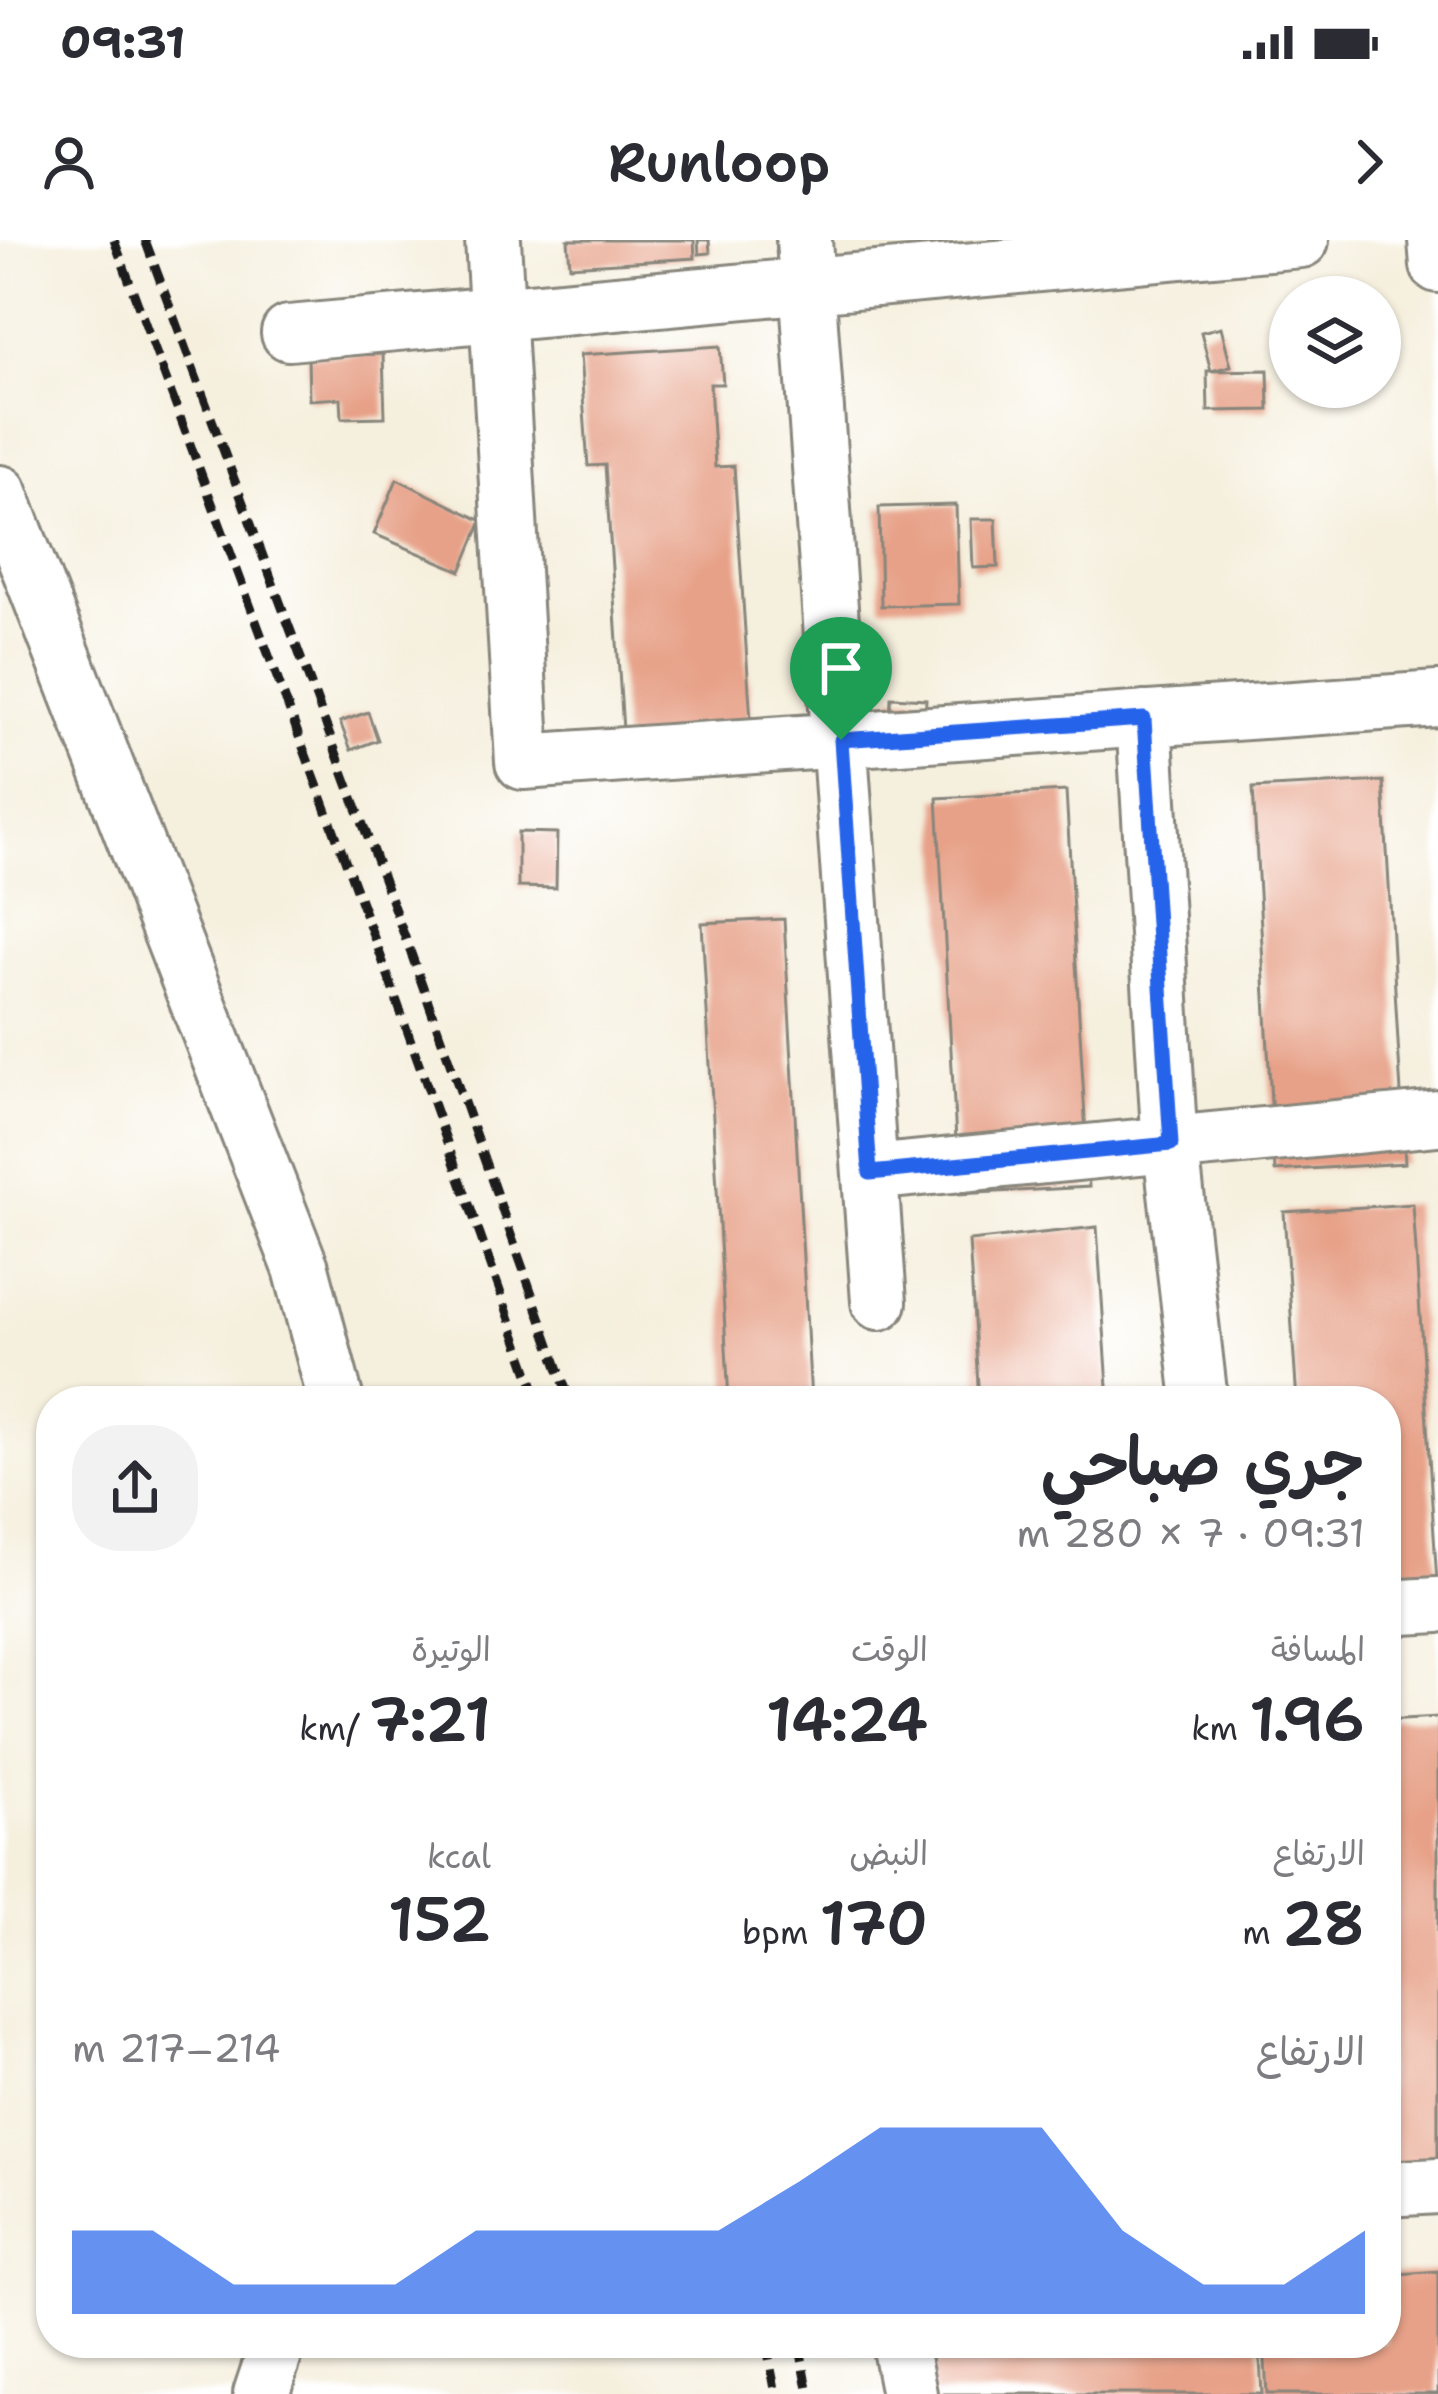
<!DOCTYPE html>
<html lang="ar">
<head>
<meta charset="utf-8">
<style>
  body { margin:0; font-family:"Shantell Sans","Playpen Sans Arabic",sans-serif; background:#f2f2f3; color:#2b2b33; direction:rtl; height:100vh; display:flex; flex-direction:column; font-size:45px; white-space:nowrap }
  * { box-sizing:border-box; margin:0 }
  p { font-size:39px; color:#7c7c81 }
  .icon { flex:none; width:66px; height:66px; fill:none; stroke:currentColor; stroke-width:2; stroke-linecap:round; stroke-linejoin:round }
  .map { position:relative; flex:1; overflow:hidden; direction:ltr }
  .drawer { position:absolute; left:36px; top:1146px; width:1365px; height:972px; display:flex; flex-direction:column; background:#fff; border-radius:48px; box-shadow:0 3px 9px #0004; direction:rtl }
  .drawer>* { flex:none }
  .buttons { position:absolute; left:1269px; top:36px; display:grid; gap:24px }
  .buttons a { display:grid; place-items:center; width:132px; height:132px; border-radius:50%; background:#fff; box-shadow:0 3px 9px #0004; font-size:60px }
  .pin { position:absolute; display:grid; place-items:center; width:102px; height:102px; color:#fff; margin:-123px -51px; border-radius:50% 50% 50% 0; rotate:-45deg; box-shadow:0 0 12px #0007 }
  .pin .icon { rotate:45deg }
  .round { display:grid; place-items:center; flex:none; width:126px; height:126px; border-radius:48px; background:#f2f2f3 }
  .summary { display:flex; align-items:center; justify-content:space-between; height:204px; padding:0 36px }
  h1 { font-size:66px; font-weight:600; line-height:90px }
  .metrics { display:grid; grid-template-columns:repeat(3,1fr); gap:18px; height:204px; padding:12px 36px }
  .metrics div { display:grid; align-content:center }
  .metrics b { font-size:60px; font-weight:600 }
  .metrics small { font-size:33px; font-weight:400 }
  .metrics p { font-size:33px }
  .chart { height:336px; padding:24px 36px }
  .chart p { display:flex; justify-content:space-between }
  .chart svg { width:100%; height:216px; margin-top:12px; fill:#2563eb; opacity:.7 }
  .status { display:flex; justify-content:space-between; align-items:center; height:84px; padding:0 60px; background:#fff; direction:ltr }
  .status svg { height:33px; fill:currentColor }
  header { display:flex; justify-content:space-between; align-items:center; height:156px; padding:0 36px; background:#fff; font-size:54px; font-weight:600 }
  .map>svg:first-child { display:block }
  .building { fill:#e7a188 }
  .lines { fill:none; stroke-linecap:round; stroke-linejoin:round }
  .minor-casing { stroke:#88867c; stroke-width:60 }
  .minor { stroke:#fff; stroke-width:54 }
  .rail { stroke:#1c1c1c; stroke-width:9; stroke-dasharray:18 9; stroke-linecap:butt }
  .route-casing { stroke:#fff; stroke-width:24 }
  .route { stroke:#2563eb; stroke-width:15 }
</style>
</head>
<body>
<div class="status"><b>09:31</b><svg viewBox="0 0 49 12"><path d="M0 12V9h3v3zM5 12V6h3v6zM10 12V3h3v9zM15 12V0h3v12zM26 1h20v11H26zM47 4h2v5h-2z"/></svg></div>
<header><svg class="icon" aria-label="forward" viewBox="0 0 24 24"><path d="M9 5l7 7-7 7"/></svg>Runloop<svg class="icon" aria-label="person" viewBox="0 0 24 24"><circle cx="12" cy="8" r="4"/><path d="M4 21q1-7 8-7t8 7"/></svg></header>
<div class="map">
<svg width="1438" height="2154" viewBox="0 0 1438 2154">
  <rect width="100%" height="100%" fill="#fff"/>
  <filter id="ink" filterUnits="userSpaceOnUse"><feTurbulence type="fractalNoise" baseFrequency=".00833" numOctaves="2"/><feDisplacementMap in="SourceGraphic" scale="24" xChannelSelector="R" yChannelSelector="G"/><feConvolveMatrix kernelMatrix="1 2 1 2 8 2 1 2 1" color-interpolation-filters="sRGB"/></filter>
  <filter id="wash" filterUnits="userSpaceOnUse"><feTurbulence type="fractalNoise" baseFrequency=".004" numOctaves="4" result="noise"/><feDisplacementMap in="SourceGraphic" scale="48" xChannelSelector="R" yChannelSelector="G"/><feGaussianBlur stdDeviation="2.7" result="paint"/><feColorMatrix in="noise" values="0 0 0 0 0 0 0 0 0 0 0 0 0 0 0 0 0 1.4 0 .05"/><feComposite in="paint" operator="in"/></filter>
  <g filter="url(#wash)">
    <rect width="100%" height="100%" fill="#f5efdd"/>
    <g id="blocks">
      <path class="building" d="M 568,0 L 694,0 L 695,18 L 570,26 Z
        M 698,0 L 709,0 L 710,13 L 699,14 Z
        M 1221,87 L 1231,126 L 1211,131 L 1201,92 Z
        M 720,106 L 723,144 L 710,144 L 715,227 L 734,226 L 754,526 L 626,534 L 605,225 L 588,226 L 580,115 Z
        M 383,114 L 385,177 L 342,178 L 341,158 L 309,160 L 308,116 Z
        M 1268,130 L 1269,170 L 1208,171 L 1207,131 Z
        M 397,239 L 482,281 L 461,331 L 374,294 Z
        M 956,265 L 959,364 L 881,366 L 879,267 Z
        M 971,279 L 996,279 L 998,327 L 973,328 Z
        M 891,457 L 926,459 L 924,499 L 889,498 Z
        M 368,472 L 378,500 L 351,510 L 340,482 Z
        M 1383,541 L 1405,923 L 1275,931 L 1253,548 Z
        M 1066,551 L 1089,947 L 959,954 L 937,558 Z
        M 518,592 L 557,593 L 556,648 L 518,647 Z
        M 784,679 L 811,1161 L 729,1161 L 702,683 Z
        M 1413,964 L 1438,1358 L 1386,1361 L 1386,1161 L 1297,1161 L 1284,972 Z
        M 1097,987 L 1109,1161 L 979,1161 L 969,1001 Z
        M 1438,1477 L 1438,1936 L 1386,1939 L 1386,1480 Z
        M 1438,2031 L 1438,2154 L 1267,2154 L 1264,2103 L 1386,2103 L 1386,2035 Z
        M 930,2103 L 1259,2103 L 1262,2154 L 933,2154 Z"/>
    </g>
  </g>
  <g filter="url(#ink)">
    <use href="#blocks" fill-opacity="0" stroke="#88867c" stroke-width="3"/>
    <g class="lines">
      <g class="minor-casing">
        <path id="minor" d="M 493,0 L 523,522 L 1438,459
          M 804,0 L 879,1062
          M 1436,0 L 1438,25
          M 289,93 L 1301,0
          M 0,253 L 301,1028 L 336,1161
          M 1144,479 L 1169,891 L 1200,1161
          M 870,933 L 1438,878
          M 1386,1368 L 1438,1365
          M 1386,1949 L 1438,1946
          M 899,2103 L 909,2154
          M 261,2154 L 278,2103"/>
      </g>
      <use href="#minor" class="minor"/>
      <path class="rail" d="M 114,0 L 379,711 L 539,1161
        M 145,0 L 412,716 L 570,1161
        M 766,2103 L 776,2154
        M 799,2103 L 809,2154"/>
    </g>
  </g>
  <g class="lines" filter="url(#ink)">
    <g class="route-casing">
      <path id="route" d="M 1144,479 L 1171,904 L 870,933 L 841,500 Z"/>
    </g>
    <use href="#route" class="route"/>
  </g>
</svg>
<div class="buttons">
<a><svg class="icon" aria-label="layers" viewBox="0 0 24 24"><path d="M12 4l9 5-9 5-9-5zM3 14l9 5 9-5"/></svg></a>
</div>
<div class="pin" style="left:841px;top:500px;background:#1e9e55"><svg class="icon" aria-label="arrive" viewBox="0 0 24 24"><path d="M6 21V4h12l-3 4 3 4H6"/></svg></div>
<section class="drawer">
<div class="summary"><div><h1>جري صباحي</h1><p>09:31 · 7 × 280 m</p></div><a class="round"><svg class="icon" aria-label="share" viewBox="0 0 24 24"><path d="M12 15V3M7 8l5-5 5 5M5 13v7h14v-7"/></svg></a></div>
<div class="metrics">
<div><p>المسافة</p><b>1.96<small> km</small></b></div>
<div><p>الوقت</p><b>14:24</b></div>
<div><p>الوتيرة</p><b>7:21<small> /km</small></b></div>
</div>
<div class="metrics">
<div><p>الارتفاع</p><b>28<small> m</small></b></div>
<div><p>النبض</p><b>170<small> bpm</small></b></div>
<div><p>kcal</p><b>152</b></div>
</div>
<div class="chart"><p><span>الارتفاع</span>214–217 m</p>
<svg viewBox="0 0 160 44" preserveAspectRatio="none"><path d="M0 44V27L10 27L20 38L30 38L40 38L50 27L60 27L70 27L80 27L90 17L100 6L110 6L120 6L130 27L140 38L150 38L160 27V44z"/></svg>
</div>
</section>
</div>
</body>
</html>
